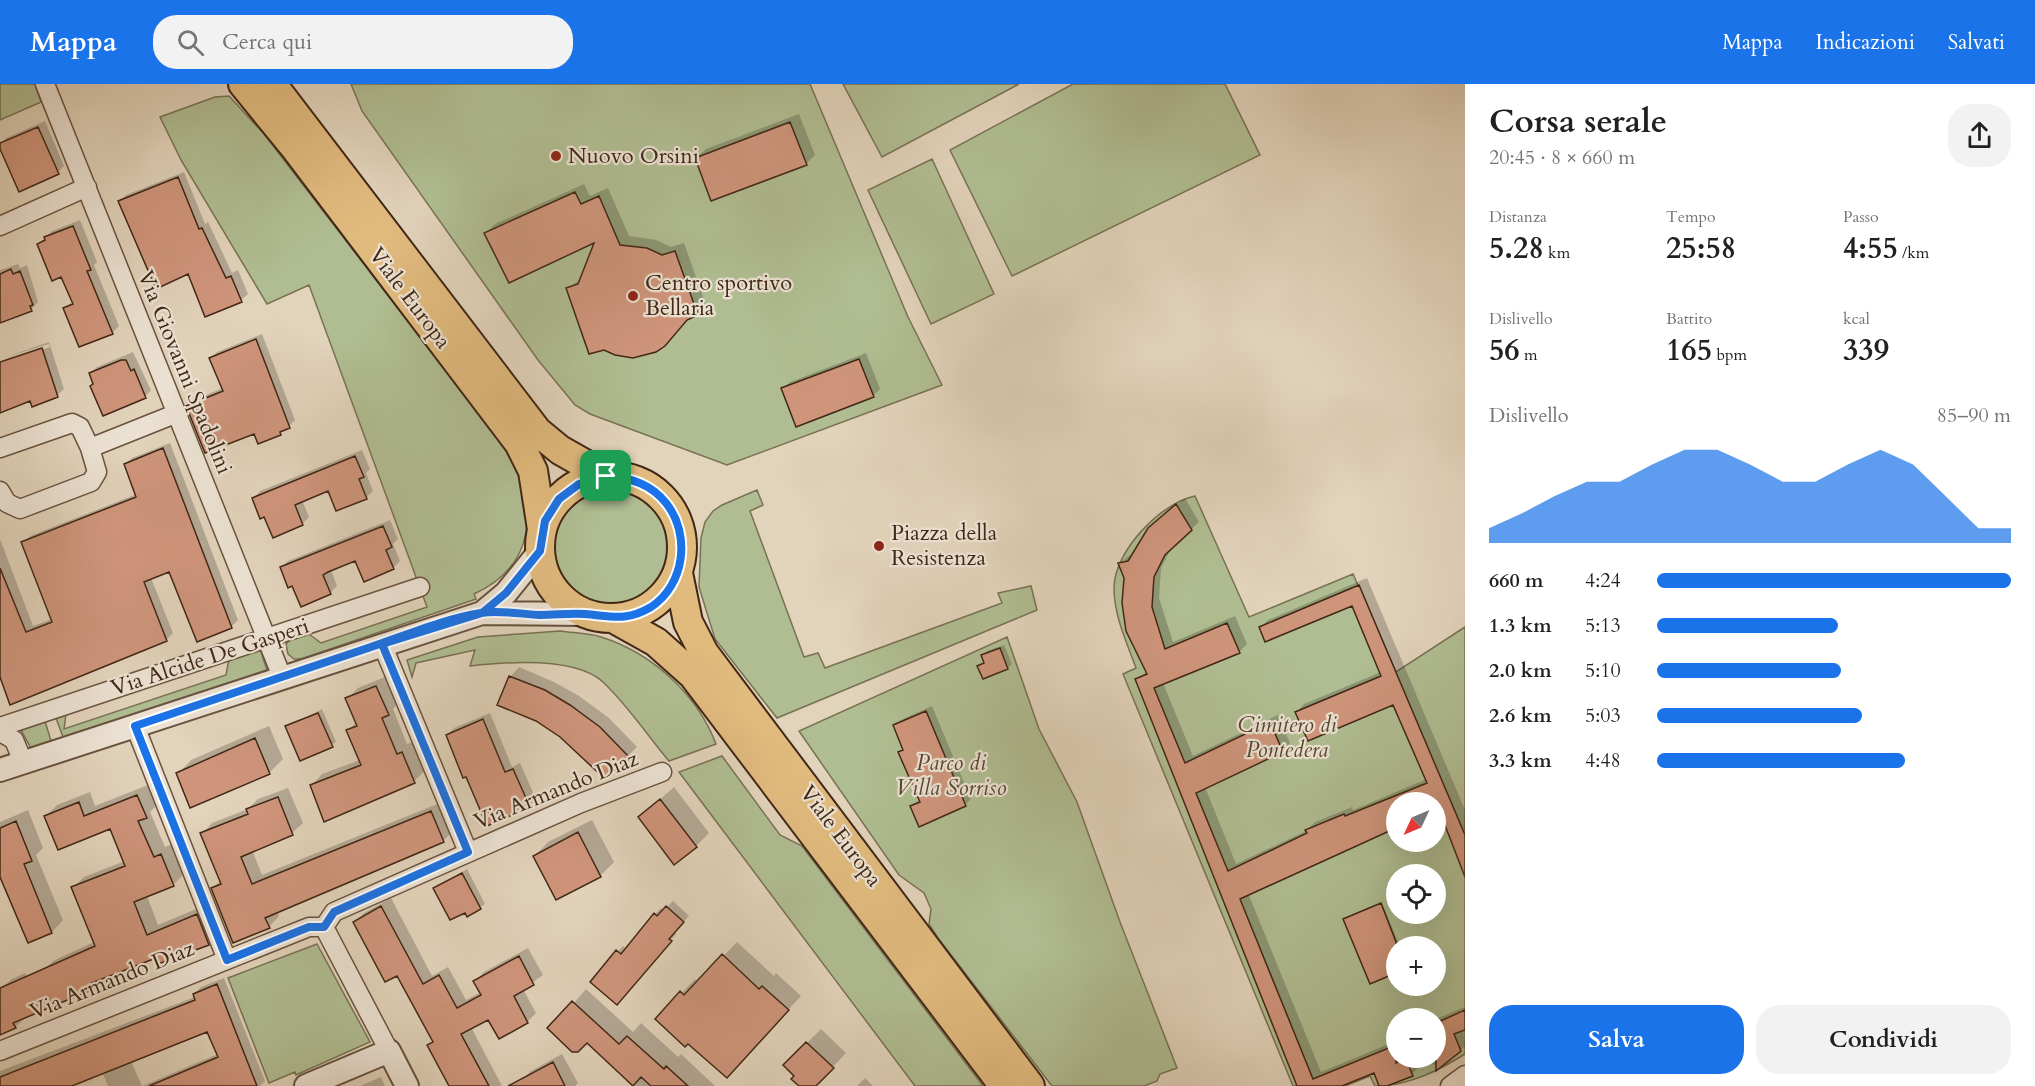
<!DOCTYPE html>
<html lang="it">
<head>
<meta charset="utf-8">
<style>
  body { margin:0; font-family:Cardo,serif; background:#f2f2f2; color:#202124; height:100vh; display:flex; flex-direction:column; font-size:22px; white-space:nowrap }
  * { box-sizing:border-box; margin:0 }
  p { font-size:20px; color:#757577 }
  .icon { flex:none; width:33px; height:33px; fill:none; stroke:currentColor; stroke-width:2; stroke-linecap:round; stroke-linejoin:round }
  .map { position:relative; flex:1; overflow:hidden }
  .panel { display:flex; flex-direction:column; background:#fff; width:570px }
  .panel>* { flex:none }
  .needle { width:39px; rotate:226deg }
  .buttons { position:absolute; left:1386px; top:708px; display:grid; gap:12px }
  .buttons a { display:grid; place-items:center; width:60px; height:60px; border-radius:50%; background:#fff; box-shadow:0 6px 24px #0002; font-size:30px }
  .pin { position:absolute; display:grid; place-items:center; width:51px; height:51px; color:#fff; margin:-26px; border-radius:12px; box-shadow:0 3px 9px #0006 }
  .round { display:grid; place-items:center; flex:none; width:63px; height:63px; border-radius:24px; background:#f2f2f2 }
  .head { display:flex; align-items:center; justify-content:space-between; height:102px; padding:0 24px }
  h1 { font-size:33px; font-weight:600; line-height:45px }
  .metrics { display:grid; grid-template-columns:repeat(3,1fr); gap:9px; height:102px; padding:6px 24px }
  .metrics div { display:grid; align-content:center }
  .metrics b { font-size:30px; font-weight:600 }
  .metrics small { font-size:16px; font-weight:400 }
  .metrics p { font-size:16px }
  .chart { height:168px; padding:12px 24px }
  .chart p { display:flex; justify-content:space-between }
  .chart svg { width:100%; height:108px; margin-top:6px; fill:#1a73e8; opacity:.7 }
  .button { display:flex; gap:12px; margin-top:auto; padding:12px 24px }
  .button a { flex:1; height:69px; border-radius:24px; background:#1a73e8; color:#fff; font-size:24px; font-weight:600; line-height:69px; text-align:center }
  .button a+a { background:#f2f2f2; color:#202124 }
  ul { padding:0 24px; list-style:none; font-size:20px }
  li { display:grid; grid-template-columns:96px 72px 1fr; align-items:center; height:45px }
  li i { height:15px; border-radius:8px; background:#1a73e8 }
  header { display:flex; align-items:center; gap:36px; box-sizing:border-box; height:84px; padding:0 30px; background:#1a73e8; color:#fff }
  header strong { font-size:28px }
  nav { display:flex; gap:33px; margin-inline-start:auto; font-size:21px }
  .search { width:420px; height:54px; background:#f2f2f2; display:flex; align-items:center; gap:15px; box-sizing:border-box; padding:0 21px; border-radius:24px; color:#757577; font-size:22px }
  main { display:flex; flex:1; min-height:0 }
  .map>svg:first-child { display:block }
  .green { fill:#b0bd92; stroke:#787254; stroke-width:1.5; fill-rule:evenodd }
  .shadow { fill:#0003; fill-rule:evenodd }
  .building { fill:#cf957b; stroke:#412716; stroke-width:1.5 }
  .lines { fill:none; stroke-linecap:round; stroke-linejoin:round }
  .minor-casing { stroke:#69523f; stroke-width:21 }
  .tertiary-casing { stroke:#69523f; stroke-width:26 }
  .primary-casing { stroke:#412716; stroke-width:32 }
  .minor { stroke:#ece2d3; stroke-width:18 }
  .tertiary { stroke:#ece2d3; stroke-width:22 }
  .primary { stroke:#e1ba7e; stroke-width:28 }
  .route-casing { stroke:#fff; stroke-width:12 }
  .route { stroke:#1a73e8; stroke-width:8 }
  .poi-dot { fill:#8f2418; stroke:#ece2d3; stroke-width:2 }
  .labels { text-anchor:middle; dominant-baseline:central; stroke-width:4.5; stroke-linejoin:round; paint-order:stroke }
  .poi-label { font-size:22px; fill:#412716; stroke:#ece2d3; text-anchor:start }
  .street-label { font-size:22px; fill:#412716; stroke:#ece2d3 }
  .park-label { font-size:22px; font-style:italic; fill:#57452f; stroke:#ece2d3 }
</style>
</head>
<body>
<header>
<strong>Mappa</strong>
<div class="search"><svg class="icon" aria-label="search" viewBox="0 0 24 24"><circle cx="10" cy="10" r="6"/><path d="M15 15l6 6"/></svg>Cerca qui</div>
<nav><a>Mappa</a><a>Indicazioni</a><a>Salvati</a></nav>
</header>
<main>
<div class="map">
<svg width="1465" height="1002" viewBox="0 0 1465 1002">
  <rect width="100%" height="100%" fill="#e2d3bb"/>
  <filter id="stains"><feTurbulence type="fractalNoise" baseFrequency=".00333" numOctaves="4"/><feColorMatrix values="0 0 0 0 .2 0 0 0 0 .09 0 0 0 0 .02 0 0 0 .5 -.17"/></filter>
  <radialGradient id="worn" r=".72"><stop offset=".6" stop-color="#630" stop-opacity="0"/><stop offset="1" stop-color="#630" stop-opacity=".3"/></radialGradient>
  <path class="green" d="M 0,0 L 35,0 L 41,18 L 0,36 Z
    M 351,0 L 810,0 L 908,233 L 942,301 L 727,381 L 590,330 L 575,321 L 538,276 L 362,27 Z
    M 843,0 L 1019,0 L 882,73 Z
    M 1073,0 L 1225,0 L 1260,71 L 1012,192 L 950,66 Z
    M 229,12 L 264,50 L 508,368 C 537,424 538,480 474,510 L 476,515 L 301,575 L 294,575 L 288,570 L 286,560 L 290,556 L 309,550 L 321,559 L 427,523 L 309,201 L 267,220 L 181,76 L 160,33 L 215,13 Z
    M 932,75 L 994,210 L 931,240 L 868,106 Z
    M550 465a60 60 0 1 1 120 0a60 60 0 1 1-120 0Z
    M 757,406 L 763,421 L 750,427 L 804,573 L 818,569 L 825,584 L 1002,519 L 998,509 L 1031,502 L 1037,526 L 777,634 L 715,555 L 699,503 L 701,454 L 705,438 L 713,427 L 722,421 Z
    M 1195,412 L 1249,533 L 1353,490 L 1396,588 L 1465,543 L 1465,970 C 1438,987 1408,1002 1375,1002 L 1370,992 L 1345,1002 L 1293,1002 L 1123,590 L 1136,584 C 1127,559 1114,532 1114,504 C 1114,468 1160,419 1195,412 ZM 1396,718 L 1436,718 L 1436,758 L 1396,758 ZM 1396,790 L 1436,790 L 1436,830 L 1396,830 ZM 1396,862 L 1436,862 L 1436,902 L 1396,902 ZM 1396,934 L 1436,934 L 1436,974 L 1396,974 Z
    M 560,547 C 573,549 588,549 601,553 C 652,569 697,610 716,660 L 669,677 C 648,652 628,622 604,599 C 577,572 505,578 470,582 L 475,566 L 416,579 L 412,593 L 407,576 L 478,553 Z
    M 1007,553 L 1039,645 L 1077,718 L 1120,838 L 1177,984 L 1160,990 L 1157,997 L 1144,1002 L 1052,1002 L 938,854 L 929,840 L 931,825 L 924,809 L 899,791 L 799,647 Z
    M 260,565 L 267,586 L 63,653 L 56,634 L 66,630 L 64,645 L 226,591 L 229,575 Z
    M 45,637 L 51,657 L 31,664 L 21,646 Z
    M 722,672 L 780,751 L 802,762 L 983,1002 L 915,1002 L 679,688 Z
    M 317,860 L 370,958 L 296,991 L 295,988 L 269,999 L 228,894 Z"/>
  <path class="shadow" d="M 799,30 L 815,71 L 806,80 L 696,74 L 706,65 Z
    M 45,37 L 64,82 L 58,88 L 0,62 L 6,54 Z
    M 184,88 L 205,140 L 208,138 L 232,189 L 238,186 L 248,210 L 241,216 L 206,231 L 189,188 L 120,117 L 126,111 Z
    M 584,100 L 590,112 L 608,104 L 629,152 L 656,156 L 671,163 L 684,159 L 706,221 L 698,230 L 688,234 L 568,204 L 582,194 L 597,156 L 486,149 L 495,140 Z
    M 80,136 L 97,178 L 94,181 L 119,242 L 112,249 L 65,224 L 73,217 L 61,191 L 39,160 L 52,147 Z
    M 18,180 L 20,184 L 27,181 L 38,218 L 31,225 L 0,237 L 0,186 Z
    M 262,250 L 295,336 L 289,342 L 280,349 L 255,348 L 188,322 L 194,316 L 223,304 L 211,274 L 217,268 Z
    M 49,258 L 64,305 L 57,311 L 31,315 L 0,327 L 0,280 L 50,263 L 49,260 L 0,275 Z
    M 133,268 L 151,306 L 145,313 L 94,299 L 90,289 L 97,283 Z
    M 866,269 L 880,305 L 873,312 L 783,304 L 790,298 Z
    M 170,359 L 238,536 L 231,543 L 170,486 L 151,494 L 173,549 L 166,556 L 0,589 L 0,455 L 33,542 L 52,535 L 23,459 L 30,452 L 137,410 L 125,381 L 132,374 Z
    M 362,366 L 370,385 L 366,389 L 373,407 L 366,414 L 328,405 L 302,416 L 309,433 L 302,440 L 265,431 L 254,414 L 260,407 Z
    M 1185,414 L 1199,438 L 1172,463 L 1161,484 L 1159,514 L 1173,558 L 1235,532 L 1247,560 L 1239,568 L 1163,599 L 1193,672 L 1278,631 L 1290,659 L 1282,666 L 1205,703 L 1236,780 L 1306,747 L 1315,738 L 1352,723 L 1353,726 L 1427,695 L 1394,619 L 1297,628 L 1304,620 L 1381,588 L 1353,520 L 1260,544 L 1268,536 L 1367,494 L 1465,726 L 1465,790 L 1438,725 L 1436,726 L 1436,718 L 1396,718 L 1396,742 L 1248,809 L 1321,988 L 1396,957 L 1396,974 L 1416,974 L 1420,982 L 1412,990 L 1383,1002 L 1380,1002 L 1375,987 L 1338,1002 L 1298,1002 L 1137,596 L 1147,587 L 1126,494 L 1120,480 L 1128,472 L 1134,471 L 1157,437 Z
    M 390,436 L 398,455 L 393,460 L 400,477 L 393,484 L 356,475 L 331,486 L 337,502 L 330,509 L 293,500 L 281,484 L 288,477 Z
    M 1004,561 L 1012,580 L 1008,584 L 979,582 L 985,577 L 983,571 L 987,567 Z
    M 519,583 L 554,598 L 579,612 L 609,634 L 637,663 L 605,693 L 585,672 L 537,636 L 510,593 Z
    M 387,592 L 398,619 L 393,625 L 407,660 L 413,658 L 425,687 L 414,697 L 312,701 L 322,690 L 360,676 L 348,646 L 357,638 L 347,615 L 358,604 Z
    M 932,622 L 971,715 L 965,721 L 911,723 L 920,715 L 900,669 L 904,664 L 895,642 L 901,636 Z
    M 322,625 L 336,658 L 299,676 L 287,643 Z
    M 490,629 L 512,683 L 520,679 L 536,715 L 529,722 L 447,651 L 454,644 Z
    M 269,642 L 283,675 L 269,689 L 178,690 L 191,676 Z
    M 148,701 L 157,721 L 150,728 L 165,763 L 172,760 L 184,790 L 173,801 L 147,812 L 158,841 L 208,820 L 219,848 L 208,859 L 157,872 L 102,893 L 91,905 L 55,920 L 42,888 L 53,877 L 94,858 L 73,804 L 84,793 L 125,777 L 111,743 L 46,732 L 57,721 L 90,708 L 95,722 Z
    M 674,703 L 709,749 L 696,762 L 640,733 Z
    M 288,704 L 303,739 L 292,749 L 253,768 L 262,791 L 442,718 L 454,746 L 444,756 L 277,827 L 279,832 L 269,843 L 213,804 L 221,796 L 202,750 L 212,739 L 248,725 L 258,715 Z
    M 28,726 L 43,764 L 36,771 L 63,836 L 52,848 L 29,857 L 0,791 L 0,738 Z
    M 592,736 L 614,778 L 600,792 L 535,772 L 548,758 Z
    M 467,785 L 485,820 L 467,831 L 435,804 Z
    M 391,814 L 432,892 L 448,883 L 466,916 L 481,908 L 475,897 L 484,888 L 528,864 L 543,891 L 523,905 L 536,929 L 527,938 L 489,934 L 471,943 L 502,1002 L 450,1002 L 429,962 L 434,957 L 398,890 L 355,838 L 364,829 Z
    M 673,817 L 689,832 L 674,848 L 676,850 L 623,913 L 618,867 L 623,862 L 627,865 L 655,830 L 661,824 L 663,827 Z
    M 1382,819 L 1400,862 L 1396,862 L 1396,887 L 1370,898 L 1347,834 Z
    M 737,858 L 774,892 L 776,889 L 801,912 L 740,978 L 688,958 L 657,935 L 695,895 L 698,898 Z
    M 25,889 L 40,921 L 15,943 L 0,949 L 0,905 L 12,895 Z
    M 224,894 L 265,997 L 260,1002 L 108,1002 L 102,988 L 68,1002 L 0,1002 L 0,987 L 195,913 L 194,910 L 201,903 ZM 208,946 L 218,970 L 142,1002 L 131,977 Z
    M 586,905 L 633,948 L 641,939 L 678,973 L 681,970 L 715,1002 L 636,1002 L 587,957 L 575,969 L 551,946 Z
    M 1465,923 L 1465,944 L 1463,945 L 1465,962 L 1439,983 L 1420,974 L 1436,974 L 1436,935 Z
    M 821,945 L 846,969 L 815,1002 L 801,1002 L 796,992 L 785,981 Z
    M 562,970 L 578,999 L 575,1002 L 525,1002 L 522,996 L 531,987 Z
    M 381,993 L 385,1002 L 360,1002 Z
    M 865,994 L 873,1002 L 857,1002 Z"/>
  <path class="building" d="M 790,38 L 807,81 L 711,117 L 695,74 Z
    M 38,43 L 59,90 L 19,108 L 0,65 L 0,59 Z
    M 178,93 L 199,145 L 202,144 L 226,194 L 231,192 L 242,218 L 205,233 L 188,190 L 156,205 L 118,117 Z
    M 575,108 L 581,120 L 599,112 L 620,161 L 647,164 L 662,171 L 675,167 L 698,231 L 687,236 L 665,262 L 656,268 L 633,274 L 615,271 L 604,266 L 589,270 L 566,204 L 578,200 L 594,159 L 509,199 L 484,149 Z
    M 73,142 L 91,186 L 87,187 L 113,250 L 79,263 L 63,224 L 73,220 L 61,193 L 52,197 L 37,160 L 45,156 L 44,153 Z
    M 11,185 L 13,190 L 20,187 L 33,221 L 30,222 L 32,227 L 0,239 L 0,190 Z
    M 256,255 L 290,344 L 280,348 L 281,351 L 258,360 L 254,350 L 205,369 L 186,322 L 223,307 L 209,274 Z
    M 42,264 L 58,313 L 32,323 L 30,317 L 0,329 L 0,278 Z
    M 859,275 L 874,313 L 796,343 L 781,304 Z
    M 121,276 L 126,276 L 131,287 L 134,285 L 146,314 L 103,332 L 90,302 L 93,300 L 89,289 Z
    M 163,364 L 232,544 L 197,558 L 169,488 L 144,498 L 167,557 L 10,621 L 0,593 L 0,484 L 26,548 L 52,538 L 21,458 L 136,413 L 124,380 Z
    M 355,372 L 364,393 L 359,395 L 367,415 L 336,427 L 328,407 L 295,421 L 303,441 L 273,454 L 264,433 L 260,435 L 252,414 Z
    M 1176,420 L 1192,446 L 1165,471 L 1154,493 L 1152,523 L 1165,565 L 1227,539 L 1240,569 L 1154,604 L 1185,679 L 1270,638 L 1283,668 L 1196,709 L 1228,787 L 1307,749 L 1305,746 L 1344,730 L 1345,732 L 1427,699 L 1393,621 L 1308,657 L 1295,628 L 1381,592 L 1352,522 L 1265,558 L 1259,543 L 1359,501 L 1465,751 L 1465,793 L 1436,718 L 1396,718 L 1396,744 L 1240,815 L 1313,995 L 1396,961 L 1396,979 L 1406,975 L 1413,992 L 1387,1002 L 1379,1002 L 1374,989 L 1342,1002 L 1297,1002 L 1135,595 L 1147,590 L 1126,547 L 1122,519 L 1124,494 L 1118,479 L 1128,477 L 1148,444 Z
    M 383,442 L 392,463 L 386,466 L 394,485 L 364,498 L 355,477 L 328,488 L 323,491 L 331,510 L 301,523 L 292,502 L 288,504 L 280,483 Z
    M 1000,564 L 1008,585 L 983,595 L 977,582 L 984,579 L 981,571 Z
    M 509,592 L 545,606 L 570,621 L 600,643 L 629,673 L 605,695 L 560,653 L 536,637 L 497,621 Z
    M 376,602 L 389,631 L 382,634 L 397,670 L 402,668 L 415,699 L 324,738 L 310,701 L 361,681 L 346,646 L 357,642 L 345,614 Z
    M 926,627 L 966,722 L 919,743 L 910,722 L 920,718 L 898,668 L 903,666 L 893,641 Z
    M 318,629 L 333,663 L 300,677 L 285,642 Z
    M 483,635 L 505,688 L 513,685 L 530,723 L 487,742 L 466,693 L 463,694 L 446,651 Z
    M 255,654 L 270,690 L 190,724 L 176,689 Z
    M 137,711 L 147,734 L 138,737 L 154,773 L 161,770 L 174,802 L 134,818 L 147,851 L 197,830 L 209,861 L 158,880 L 156,874 L 89,900 L 91,906 L 13,939 L 16,944 L 0,951 L 0,904 L 95,862 L 71,803 L 125,782 L 110,745 L 58,766 L 44,732 L 79,718 L 84,732 Z
    M 278,713 L 293,751 L 241,773 L 252,800 L 431,727 L 444,758 L 265,834 L 270,844 L 233,859 L 211,804 L 221,800 L 200,749 L 248,730 L 246,725 Z
    M 660,715 L 697,763 L 674,781 L 638,733 Z
    M 16,737 L 32,777 L 24,780 L 52,849 L 28,859 L 0,793 L 0,744 Z
    M 578,748 L 601,793 L 556,816 L 533,772 Z
    M 462,789 L 481,825 L 467,833 L 465,829 L 450,836 L 433,804 Z
    M 1381,819 L 1396,858 L 1396,889 L 1370,900 L 1343,835 Z
    M 381,822 L 423,900 L 439,891 L 457,924 L 481,911 L 473,897 L 519,872 L 534,901 L 514,912 L 528,939 L 499,955 L 488,936 L 461,950 L 489,1002 L 449,1002 L 427,961 L 433,958 L 397,892 L 385,898 L 353,838 Z
    M 666,822 L 684,838 L 669,855 L 672,857 L 617,921 L 590,898 L 616,866 L 621,870 L 654,829 L 657,832 Z
    M 722,870 L 759,905 L 762,902 L 789,926 L 727,994 L 688,960 L 685,963 L 655,935 L 680,907 L 684,911 Z
    M 217,900 L 257,1002 L 149,1002 L 218,973 L 207,948 L 72,1002 L 0,1002 L 0,993 L 195,916 L 193,910 Z
    M 572,917 L 619,960 L 627,952 L 664,985 L 666,982 L 688,1002 L 651,1002 L 641,993 L 633,1002 L 587,959 L 578,968 L 572,968 L 547,944 Z
    M 1465,926 L 1465,946 L 1454,950 L 1461,967 L 1436,987 L 1436,939 Z
    M 806,958 L 834,984 L 816,1002 L 799,1002 L 791,995 L 794,992 L 783,981 Z
    M 553,978 L 565,1002 L 508,1002 Z"/>
  <g class="lines">
    <g class="minor-casing">
      <path id="minor" d="M 45,0 L 282,593
        M 0,142 L 87,103
        M 0,364 L 72,339 L 80,343 L 90,364
        M 0,407 L 7,419 L 20,425 L 91,398 L 97,388 L 90,364 L 175,330
        M 382,560 L 468,768
        M 135,642 L 227,876
        M 0,643 L 420,503
        M 0,648 L 14,656 L 23,678
        M 324,843 L 334,828 L 581,719 L 662,688
        M 324,843 L 389,967
        M 0,967 L 309,843 L 324,843
        M 1450,1002 L 1465,991"/>
    </g>
    <g class="tertiary-casing">
      <path id="tertiary" d="M 482,529 L 506,509 L 540,467
        M 0,686 L 482,529 L 586,530
        M 306,1002 L 389,967 L 407,1002"/>
    </g>
    <g class="primary-casing">
      <path id="primary" d="M 243,0 L 296,65 L 519,359 L 533,387 L 542,445
        M 272,0 L 537,347 L 560,366 L 606,392
        M540 463a71 71 0 1 1 142 0a71 71 0 1 1-142 0Z
        M 678,489 L 688,538 L 704,569 L 1030,1002
        M 613,534 L 656,558 L 693,591 L 1004,1002"/>
    </g>
    <use href="#minor" class="minor"/>
    <use href="#tertiary" class="tertiary"/>
    <use href="#primary" class="primary"/>
  </g>
  <g class="lines">
    <g class="route-casing">
      <path id="route" d="M 606,392 L 579,400 L 559,415 L 545,437 L 540,467 L 506,509 L 482,529 L 382,560 L 468,768 L 334,828 L 324,843 L 309,843 L 227,876 L 135,642 C 213,616 290,590 368,564 C 404,552 443,535 481,529 C 499,526 521,530 540,531 C 555,531 570,529 585,530 C 611,532 626,538 651,523 C 685,501 691,450 666,419 C 651,400 629,393 606,392"/>
    </g>
    <use href="#route" class="route"/>
  </g>
  <g class="poi-dot">
    <circle cx="556" cy="72" r="6"/>
    <circle cx="633" cy="212" r="6"/>
    <circle cx="879" cy="462" r="6"/>
  </g>
  <g class="labels">
    <g class="poi-label">
      <text x="568" y="72">Nuovo Orsini</text>
      <text x="645" y="199">Centro sportivo<tspan x="645" dy="25">Bellaria</tspan></text>
      <text x="891" y="449">Piazza della<tspan x="891" dy="25">Resistenza</tspan></text>
    </g>
    <g class="street-label">
      <text transform="translate(410 214) rotate(53)">Viale Europa</text>
      <text transform="translate(185 288) rotate(68)">Via Giovanni Spadolini</text>
      <text transform="translate(210 573) rotate(-18)">Via Alcide De Gasperi</text>
      <text transform="translate(556 706) rotate(-22)">Via Armando Diaz</text>
      <text transform="translate(841 752) rotate(53)">Viale Europa</text>
      <text transform="translate(112 896) rotate(-22)">Via Armando Diaz</text>
    </g>
    <g class="park-label">
      <text x="1287" y="641">Cimitero di<tspan x="1287" dy="25">Pontedera</tspan></text>
      <text x="951" y="679">Parco di<tspan x="951" dy="25">Villa Sorriso</tspan></text>
    </g>
  </g>
  <rect width="100%" height="100%" filter="url(#stains)"/>
  <rect width="100%" height="100%" fill="url(#worn)"/>
</svg>
<div class="buttons">
<a><svg class="needle" viewBox="-14 -14 28 28"><path d="M0-13l5 13h-10z" fill="#e53935"/><path d="M0 13l5-13h-10z" fill="#757577"/></svg></a>
<a><svg class="icon" aria-label="locate" viewBox="0 0 24 24"><circle cx="12" cy="12" r="6"/><path d="M12 2v4M12 18v4M2 12h4M18 12h4"/></svg></a>
<a>+</a>
<a>−</a>
</div>
<div class="pin" style="left:606px;top:392px;background:#1e9e55"><svg class="icon" aria-label="arrive" viewBox="0 0 24 24"><path d="M6 21V4h12l-3 4 3 4H6"/></svg></div>
</div>
<section class="panel">
<div class="head"><div><h1>Corsa serale</h1><p>20:45 · 8 × 660 m</p></div><a class="round"><svg class="icon" aria-label="share" viewBox="0 0 24 24"><path d="M12 15V3M7 8l5-5 5 5M5 13v7h14v-7"/></svg></a></div>
<div class="metrics">
<div><p>Distanza</p><b>5.28<small> km</small></b></div>
<div><p>Tempo</p><b>25:58</b></div>
<div><p>Passo</p><b>4:55<small> /km</small></b></div>
</div>
<div class="metrics">
<div><p>Dislivello</p><b>56<small> m</small></b></div>
<div><p>Battito</p><b>165<small> bpm</small></b></div>
<div><p>kcal</p><b>339</b></div>
</div>
<div class="chart"><p><span>Dislivello</span>85–90 m</p>
<svg viewBox="0 0 160 44" preserveAspectRatio="none"><path d="M0 44V38L10 32L20 25L30 19L40 19L50 12L60 6L70 6L80 12L90 19L100 19L110 12L120 6L130 12L140 25L150 38L160 38V44z"/></svg>
</div>
<ul>
<li><b>660 m</b>4:24<i style="width:100%"></i></li>
<li><b>1.3 km</b>5:13<i style="width:51%"></i></li>
<li><b>2.0 km</b>5:10<i style="width:52%"></i></li>
<li><b>2.6 km</b>5:03<i style="width:58%"></i></li>
<li><b>3.3 km</b>4:48<i style="width:70%"></i></li>
</ul>
<div class="button"><a>Salva</a><a>Condividi</a></div>
</section>
</main>
</body>
</html>
